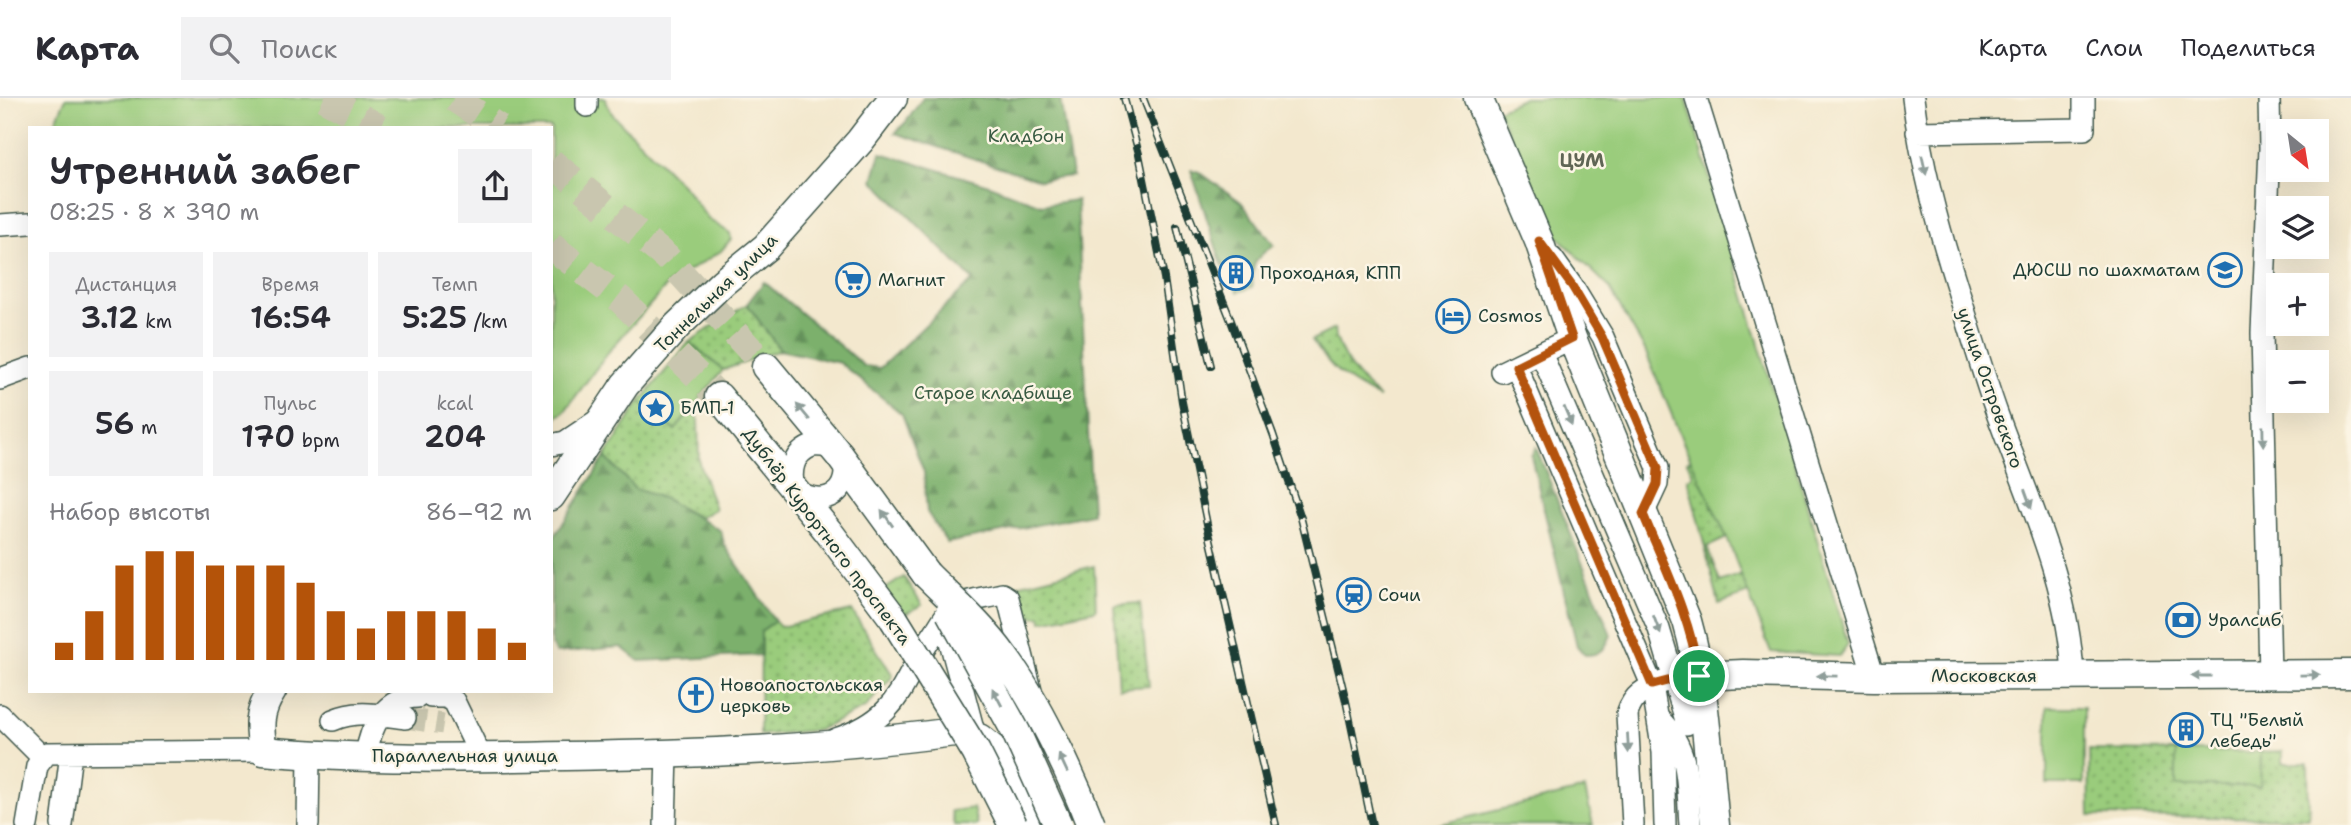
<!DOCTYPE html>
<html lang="ru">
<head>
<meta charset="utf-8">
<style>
  body { margin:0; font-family:"Shantell Sans",sans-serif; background:#f2f2f3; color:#2b2b33; height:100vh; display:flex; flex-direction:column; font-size:26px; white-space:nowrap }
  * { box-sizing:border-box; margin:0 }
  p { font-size:23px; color:#7c7c81 }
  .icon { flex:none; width:38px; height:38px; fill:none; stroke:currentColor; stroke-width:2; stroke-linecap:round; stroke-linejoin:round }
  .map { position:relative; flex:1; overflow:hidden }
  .side { position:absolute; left:28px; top:28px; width:525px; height:567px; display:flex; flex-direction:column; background:#fff; border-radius:0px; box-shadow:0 7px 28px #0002 }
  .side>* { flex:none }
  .needle { width:46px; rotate:150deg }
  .controls { position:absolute; left:2266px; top:21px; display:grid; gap:14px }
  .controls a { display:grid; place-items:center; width:63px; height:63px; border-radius:0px; background:#fff; box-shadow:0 7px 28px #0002; font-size:35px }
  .pin { position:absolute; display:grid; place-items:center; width:60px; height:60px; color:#fff; margin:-30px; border:4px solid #fff; border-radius:50%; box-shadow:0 2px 7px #0007 }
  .round { display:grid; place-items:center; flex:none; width:74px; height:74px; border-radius:0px; background:#f2f2f3 }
  .summary { display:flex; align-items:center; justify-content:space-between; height:119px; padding:0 21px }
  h1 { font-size:38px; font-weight:600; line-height:52px }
  .figures { display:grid; grid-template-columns:repeat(3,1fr); gap:10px; height:119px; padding:7px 21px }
  .figures div { display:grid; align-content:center; border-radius:0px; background:#f2f2f3; text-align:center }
  .figures b { font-size:30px; font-weight:600 }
  .figures small { font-size:19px; font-weight:400 }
  .figures p { font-size:19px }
  .chart { height:196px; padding:14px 21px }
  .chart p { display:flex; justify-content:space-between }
  .chart svg { width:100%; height:126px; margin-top:7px; stroke:#b45309; stroke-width:6 }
  header { display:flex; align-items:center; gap:42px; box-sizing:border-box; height:98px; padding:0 35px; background:#fff; border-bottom:2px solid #e1e1e2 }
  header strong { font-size:33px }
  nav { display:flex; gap:38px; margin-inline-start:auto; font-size:24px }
  .search { width:490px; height:63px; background:#f2f2f3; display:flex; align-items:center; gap:18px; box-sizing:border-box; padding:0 24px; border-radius:0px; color:#7c7c81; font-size:26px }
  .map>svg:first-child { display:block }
  .grass { fill:url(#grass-dots); stroke:#5c8458; stroke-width:2 }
  .forest { fill:url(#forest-firs); stroke:#4d7650; stroke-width:2 }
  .green { fill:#9acc7c; stroke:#5c8458; stroke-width:2 }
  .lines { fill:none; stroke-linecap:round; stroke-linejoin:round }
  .minor-tunnel { stroke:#c9c6af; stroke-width:21; stroke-dasharray:21 10; stroke-linecap:butt }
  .major-tunnel { stroke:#c9c6af; stroke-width:28; stroke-dasharray:28 14; stroke-linecap:butt }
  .minor-casing { stroke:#3f574b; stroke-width:24 }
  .major-casing { stroke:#3f574b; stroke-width:31 }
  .minor { stroke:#fff; stroke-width:21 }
  .major { stroke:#fff; stroke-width:28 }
  .rail-casing { stroke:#1f3d34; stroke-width:8 }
  .rail { stroke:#fcf5e5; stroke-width:5; stroke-dasharray:16; stroke-linecap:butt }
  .major-bridge-casing { stroke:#3f574b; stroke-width:31; stroke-linecap:butt }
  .major-bridge { stroke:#fff; stroke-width:28 }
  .oneway { fill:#8f9e9a }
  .route-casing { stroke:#fff; stroke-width:14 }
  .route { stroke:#b45309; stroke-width:9 }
  .labels { text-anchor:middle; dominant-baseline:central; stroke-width:5; stroke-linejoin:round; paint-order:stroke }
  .park-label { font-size:18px; fill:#385a42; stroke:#fcf5e5 }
  .poi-label { font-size:18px; fill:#1f3d34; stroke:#fcf5e5; text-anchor:start }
  .street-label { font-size:18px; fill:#1f3d34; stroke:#fcf5e5 }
  .neighbourhood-label { font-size:19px; font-weight:bold; fill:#606555; stroke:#fcf5e5 }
</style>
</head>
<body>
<header>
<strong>Карта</strong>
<div class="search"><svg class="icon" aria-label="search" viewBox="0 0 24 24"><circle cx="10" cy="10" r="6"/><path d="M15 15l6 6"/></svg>Поиск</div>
<nav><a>Карта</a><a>Слои</a><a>Поделиться</a></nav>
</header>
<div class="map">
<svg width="2351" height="727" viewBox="0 0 2351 727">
  <defs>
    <pattern id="grass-dots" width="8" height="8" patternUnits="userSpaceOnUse" patternTransform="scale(1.75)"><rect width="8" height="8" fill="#9acc7c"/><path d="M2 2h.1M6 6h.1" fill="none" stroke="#7da766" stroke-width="1.8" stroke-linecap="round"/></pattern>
    <pattern id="forest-firs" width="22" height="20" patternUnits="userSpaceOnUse" patternTransform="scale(1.75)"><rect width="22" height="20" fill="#7bb06c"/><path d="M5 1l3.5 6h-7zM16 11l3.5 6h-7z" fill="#64905a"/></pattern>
  </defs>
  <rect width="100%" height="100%" fill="#fcf5e5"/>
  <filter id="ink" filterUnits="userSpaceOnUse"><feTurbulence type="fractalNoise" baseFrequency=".0143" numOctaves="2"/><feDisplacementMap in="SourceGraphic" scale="14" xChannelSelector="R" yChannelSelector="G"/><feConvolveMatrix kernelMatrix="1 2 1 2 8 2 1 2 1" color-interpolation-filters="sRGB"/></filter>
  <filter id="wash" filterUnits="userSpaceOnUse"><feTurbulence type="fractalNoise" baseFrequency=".00686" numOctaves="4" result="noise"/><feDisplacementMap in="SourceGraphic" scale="28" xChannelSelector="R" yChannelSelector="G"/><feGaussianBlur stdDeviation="1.57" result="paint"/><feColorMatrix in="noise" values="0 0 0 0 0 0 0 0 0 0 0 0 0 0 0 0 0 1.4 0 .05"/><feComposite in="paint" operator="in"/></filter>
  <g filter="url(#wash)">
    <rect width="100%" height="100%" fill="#f3e8ce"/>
    <path class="grass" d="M 747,206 L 780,252 L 723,272 L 689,244 Z
      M 1334,231 C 1340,261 1357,279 1379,300 C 1345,282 1333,274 1312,242 Z
      M 640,304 L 675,332 L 692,312 L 698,321 L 699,365 L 715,411 L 699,420 L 665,401 L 635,391 L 605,359 Z
      M 1692,361 L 1727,440 L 1707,449 L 1720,484 L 1741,476 L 1749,495 L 1719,506 L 1688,382 L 1693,377 L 1687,363 Z
      M 1094,468 L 1096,510 L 1094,512 L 1042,523 L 1041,518 L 1023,520 L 1017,487 Z
      M 904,479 L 922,507 L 902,518 L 885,491 Z
      M 1140,505 L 1149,588 L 1119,590 L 1114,507 Z
      M 852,513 L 893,578 L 865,610 L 818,632 L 760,637 L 761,533 L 775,523 L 780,529 Z
      M 2089,652 L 2176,653 L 2176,688 L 2260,688 L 2261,654 L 2283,653 L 2283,665 L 2308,665 L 2309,720 L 2090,718 Z"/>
    <path class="forest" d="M 923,0 L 1060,0 L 1072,78 L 1040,82 L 895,35 L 906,24 Z
      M 881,55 L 989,87 L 1041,107 L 1077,102 L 1092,416 L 947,445 L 927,414 L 924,374 L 902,316 L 840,265 L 780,252 L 747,206 L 764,184 L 864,268 L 880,270 L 973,182 L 873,82 Z
      M 1191,72 L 1199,74 L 1241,104 L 1274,147 C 1256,159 1250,166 1253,189 L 1238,194 L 1221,164 Z
      M 1536,349 L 1611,537 C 1605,551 1601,557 1585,557 L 1577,548 L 1531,358 Z
      M 605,359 L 635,391 L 665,401 L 721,433 L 724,446 L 775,523 L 761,533 L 761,557 L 639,563 L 621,549 L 556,555 L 551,547 L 551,444 Z"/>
    <path class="green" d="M 66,0 L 606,0 L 606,5 L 613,17 L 686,91 L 708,121 L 730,135 L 731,141 L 721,153 L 669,185 L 610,252 L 564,314 L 551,323 L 551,30 L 55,30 L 55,25 Z
      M 1524,0 L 1686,0 L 1848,546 L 1839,558 L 1771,554 L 1727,440 L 1686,351 L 1645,252 L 1609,189 L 1555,136 L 1498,12 Z
      M 689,244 L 723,272 L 675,332 L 640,304 Z
      M 2047,609 L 2084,609 L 2084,686 L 2047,686 Z
      M 2176,653 L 2261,654 L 2260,688 L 2176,688 Z
      M 1585,691 L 1593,727 L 1437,727 Z
      M 973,710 L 977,727 L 954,727 L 951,713 Z"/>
  </g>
  <g filter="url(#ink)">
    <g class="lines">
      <path class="minor-tunnel" d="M 405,620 L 443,626"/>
      <path class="major-tunnel" d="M 324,0 L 380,30
        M 454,0 L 499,30
        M 551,64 L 666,159 L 766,269
        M 551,148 L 620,201 L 719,299"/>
      <g class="minor-casing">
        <path id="minor" d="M 1696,0 L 1874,579
          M 1913,0 C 1921,66 1938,128 1958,192 C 1971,234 1983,277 1998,318 C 2029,403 2069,487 2073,578
          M 2269,0 L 2270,50 L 2262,235 L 2270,577
          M 587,8 L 587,0
          M 1917,34 L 2084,31 L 2084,0
          M 0,127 L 30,125
          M 1552,160 L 1572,188 L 1603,239 L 1658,370 L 1657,386 L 1643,416
          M 1541,255 L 1659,531 L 1687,626
          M 1516,268 L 1652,587 L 1663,654 L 1665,727
          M 1502,274 L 1572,240
          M 0,281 L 30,270
          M 551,347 L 565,344 L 598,322
          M 812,348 C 863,342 853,426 794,392 C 790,373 792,356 812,348 Z
          M 944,521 L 975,638
          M 431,599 L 445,599 L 454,603 L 481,659
          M 0,617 L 42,659
          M 333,622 C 357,611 380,617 405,620
          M 1660,622 C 1691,653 1687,686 1690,727
          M 836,641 C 904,618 899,585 935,534 C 941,525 946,514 955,509 C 968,501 987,500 1002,496 L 1008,500 L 1031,592
          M 366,658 C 370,628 385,599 418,599
          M 27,727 L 37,668 L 47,655 L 263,653
          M 62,727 L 71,655
          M 308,727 L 309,657
          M 665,727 L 667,656
          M 1633,727 L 1627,616 C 1633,597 1645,590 1663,584"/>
      </g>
      <g class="major-casing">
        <path id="major" d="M 1478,0 L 1539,143 L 1572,240 L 1687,523 C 1706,589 1708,659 1715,727
          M 766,269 L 840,358 L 926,476
          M 719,299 L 828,433 L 894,521
          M 551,398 L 625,287 L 677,228 L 723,184 L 766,149 L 860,43 L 893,0
          M 1699,578 L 1743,576 L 1874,579 L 2351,576
          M 272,593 C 258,614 259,629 263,653 C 363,662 466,660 566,658 C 695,656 826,651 954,634 L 979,640 L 1000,657 L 1035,727"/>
      </g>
      <use href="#minor" class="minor"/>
      <use href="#major" class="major"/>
      <g class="rail-casing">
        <path id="rail" d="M 1124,0 L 1139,56 L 1164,180 L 1182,304 L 1207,426 L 1276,727
          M 1143,0 L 1230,220 L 1273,336 L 1301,420 L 1346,603 L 1372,727
          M 1177,129 L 1211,268"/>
      </g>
      <use href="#rail" class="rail"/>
      <g class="major-bridge-casing">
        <path id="major-bridge" d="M 926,476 C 952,502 982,528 1004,559 C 1037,603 1071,675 1091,727
          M 950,514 L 1016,634 L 1058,727
          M 894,521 L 976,654 L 1013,727"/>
      </g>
      <use href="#major-bridge" class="major-bridge"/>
    </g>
    <defs><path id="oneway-solid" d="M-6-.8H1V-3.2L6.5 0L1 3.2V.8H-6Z" transform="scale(1.75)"/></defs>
    <g class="oneway">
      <use href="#oneway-solid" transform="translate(1924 67) rotate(77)"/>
      <use href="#oneway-solid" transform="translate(803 314) rotate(-130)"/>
      <use href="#oneway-solid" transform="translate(1568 318) rotate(67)"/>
      <use href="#oneway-solid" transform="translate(2263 338) rotate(89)"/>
      <use href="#oneway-solid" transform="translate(2028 401) rotate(70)"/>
      <use href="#oneway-solid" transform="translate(887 420) rotate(-125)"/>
      <use href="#oneway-solid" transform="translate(1657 527) rotate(69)"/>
      <use href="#oneway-solid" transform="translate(2310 577) rotate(-1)"/>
      <use href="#oneway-solid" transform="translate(1827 578) rotate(-179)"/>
      <use href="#oneway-solid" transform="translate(2201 578) rotate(180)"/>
      <use href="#oneway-solid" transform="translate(997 599) rotate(-118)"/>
      <use href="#oneway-solid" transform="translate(1628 645) rotate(87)"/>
      <use href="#oneway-solid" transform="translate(1063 665) rotate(-115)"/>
    </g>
  </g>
  <g class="lines" filter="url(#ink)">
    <g class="route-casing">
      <path id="route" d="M 1539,143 L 1572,188 L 1602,239 L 1658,370 L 1657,386 L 1643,416 C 1665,469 1691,521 1699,578 L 1675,581 L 1652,587 L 1516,268 L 1572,240 Z"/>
    </g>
    <use href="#route" class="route"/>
  </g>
  <defs>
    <g id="school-ring" transform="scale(1.75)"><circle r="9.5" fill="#fcf5e5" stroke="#1f6fb2" stroke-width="1.5"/><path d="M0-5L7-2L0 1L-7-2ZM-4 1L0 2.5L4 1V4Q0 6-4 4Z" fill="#1f6fb2"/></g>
    <g id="building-ring" transform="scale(1.75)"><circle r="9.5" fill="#fcf5e5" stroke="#1f6fb2" stroke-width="1.5"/><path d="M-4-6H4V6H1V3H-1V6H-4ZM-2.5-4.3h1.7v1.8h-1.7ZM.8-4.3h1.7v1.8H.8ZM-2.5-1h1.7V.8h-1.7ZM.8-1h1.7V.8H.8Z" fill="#1f6fb2"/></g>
    <g id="supermarket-ring" transform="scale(1.75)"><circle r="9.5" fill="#fcf5e5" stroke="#1f6fb2" stroke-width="1.5"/><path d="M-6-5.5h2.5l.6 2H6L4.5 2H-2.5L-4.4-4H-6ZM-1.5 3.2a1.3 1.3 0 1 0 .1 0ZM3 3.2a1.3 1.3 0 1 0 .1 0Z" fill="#1f6fb2"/></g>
    <g id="hotel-ring" transform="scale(1.75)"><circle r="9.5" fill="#fcf5e5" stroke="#1f6fb2" stroke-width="1.5"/><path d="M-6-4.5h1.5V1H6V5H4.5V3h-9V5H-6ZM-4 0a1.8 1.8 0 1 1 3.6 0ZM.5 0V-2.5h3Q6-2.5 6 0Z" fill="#1f6fb2"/></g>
    <g id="sight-ring" transform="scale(1.75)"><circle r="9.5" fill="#fcf5e5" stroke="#1f6fb2" stroke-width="1.5"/><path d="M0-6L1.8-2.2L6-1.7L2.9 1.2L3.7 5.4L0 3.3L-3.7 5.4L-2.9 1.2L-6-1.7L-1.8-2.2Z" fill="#1f6fb2"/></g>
    <g id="station-ring" transform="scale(1.75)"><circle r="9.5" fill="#fcf5e5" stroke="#1f6fb2" stroke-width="1.5"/><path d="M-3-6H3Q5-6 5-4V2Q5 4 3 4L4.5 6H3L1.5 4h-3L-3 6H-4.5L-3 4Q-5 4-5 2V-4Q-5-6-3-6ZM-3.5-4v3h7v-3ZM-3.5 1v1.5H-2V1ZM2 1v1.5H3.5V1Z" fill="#1f6fb2"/></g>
    <g id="bank-ring" transform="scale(1.75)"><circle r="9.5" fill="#fcf5e5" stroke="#1f6fb2" stroke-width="1.5"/><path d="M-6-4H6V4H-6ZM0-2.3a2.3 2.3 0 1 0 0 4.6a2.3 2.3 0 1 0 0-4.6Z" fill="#1f6fb2"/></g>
    <g id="church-ring" transform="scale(1.75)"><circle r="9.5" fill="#fcf5e5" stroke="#1f6fb2" stroke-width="1.5"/><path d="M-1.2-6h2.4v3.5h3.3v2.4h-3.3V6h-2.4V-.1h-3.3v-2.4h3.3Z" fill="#1f6fb2"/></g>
  </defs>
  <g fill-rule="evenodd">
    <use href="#school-ring" x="2225" y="172"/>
    <use href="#building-ring" x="1236" y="175"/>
    <use href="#supermarket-ring" x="853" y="182"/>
    <use href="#hotel-ring" x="1453" y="218"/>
    <use href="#sight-ring" x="656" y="310"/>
    <use href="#station-ring" x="1354" y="497"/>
    <use href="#bank-ring" x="2183" y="522"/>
    <use href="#church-ring" x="696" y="597"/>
    <use href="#building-ring" x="2186" y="632"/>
  </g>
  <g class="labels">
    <g class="park-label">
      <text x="1026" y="38">Кладбон</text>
      <text x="993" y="295">Старое кладбище</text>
    </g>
    <g class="poi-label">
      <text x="2200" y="172" text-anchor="end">ДЮСШ по шахматам</text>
      <text x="1260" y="175">Проходная, КПП</text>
      <text x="878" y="182">Магнит</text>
      <text x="1478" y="218">Cosmos</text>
      <text x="680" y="310">БМП-1</text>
      <text x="1378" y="497">Сочи</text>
      <text x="2208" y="522">Уралсиб</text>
      <text x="720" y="587">Новоапостольская<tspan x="720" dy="21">церковь</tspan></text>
      <text x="2210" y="622">ТЦ "Белый<tspan x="2210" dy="21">лебедь"</tspan></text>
    </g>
    <g class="street-label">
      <text transform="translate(716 195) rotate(-44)">Тоннельная улица</text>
      <text transform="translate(1990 290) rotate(71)">улица Островского</text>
      <text transform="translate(827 438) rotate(53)">Дублёр Курортного проспекта</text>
      <text x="1984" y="578">Московская</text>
      <text x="465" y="658">Параллельная улица</text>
    </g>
    <g class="neighbourhood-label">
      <text x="1582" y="62">ЦУМ</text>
    </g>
  </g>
</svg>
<div class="controls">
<a><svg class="needle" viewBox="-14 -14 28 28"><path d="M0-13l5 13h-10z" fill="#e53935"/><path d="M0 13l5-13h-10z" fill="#7c7c81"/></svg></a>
<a><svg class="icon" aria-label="layers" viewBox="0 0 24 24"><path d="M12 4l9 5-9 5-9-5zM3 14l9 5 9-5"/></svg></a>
<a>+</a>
<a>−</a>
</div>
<div class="pin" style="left:1699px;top:578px;background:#1e9e55"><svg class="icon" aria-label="arrive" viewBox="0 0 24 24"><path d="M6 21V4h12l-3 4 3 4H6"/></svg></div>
<section class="side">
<div class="summary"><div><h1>Утренний забег</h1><p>08:25 · 8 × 390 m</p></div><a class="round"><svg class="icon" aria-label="share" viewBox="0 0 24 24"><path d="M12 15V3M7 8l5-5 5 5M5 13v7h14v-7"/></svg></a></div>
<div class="figures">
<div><p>Дистанция</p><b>3.12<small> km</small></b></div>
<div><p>Время</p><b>16:54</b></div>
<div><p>Темп</p><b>5:25<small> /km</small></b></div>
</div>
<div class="figures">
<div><b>56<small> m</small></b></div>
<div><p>Пульс</p><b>170<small> bpm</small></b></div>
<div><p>kcal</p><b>204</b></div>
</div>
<div class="chart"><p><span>Набор высоты</span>86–92 m</p>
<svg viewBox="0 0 160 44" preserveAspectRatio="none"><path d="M5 44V38M15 44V27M25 44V11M35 44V6M45 44V6M55 44V11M65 44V11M75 44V11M85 44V17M95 44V27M105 44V33M115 44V27M125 44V27M135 44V27M145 44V33M155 44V38"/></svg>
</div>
</section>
</div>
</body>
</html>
